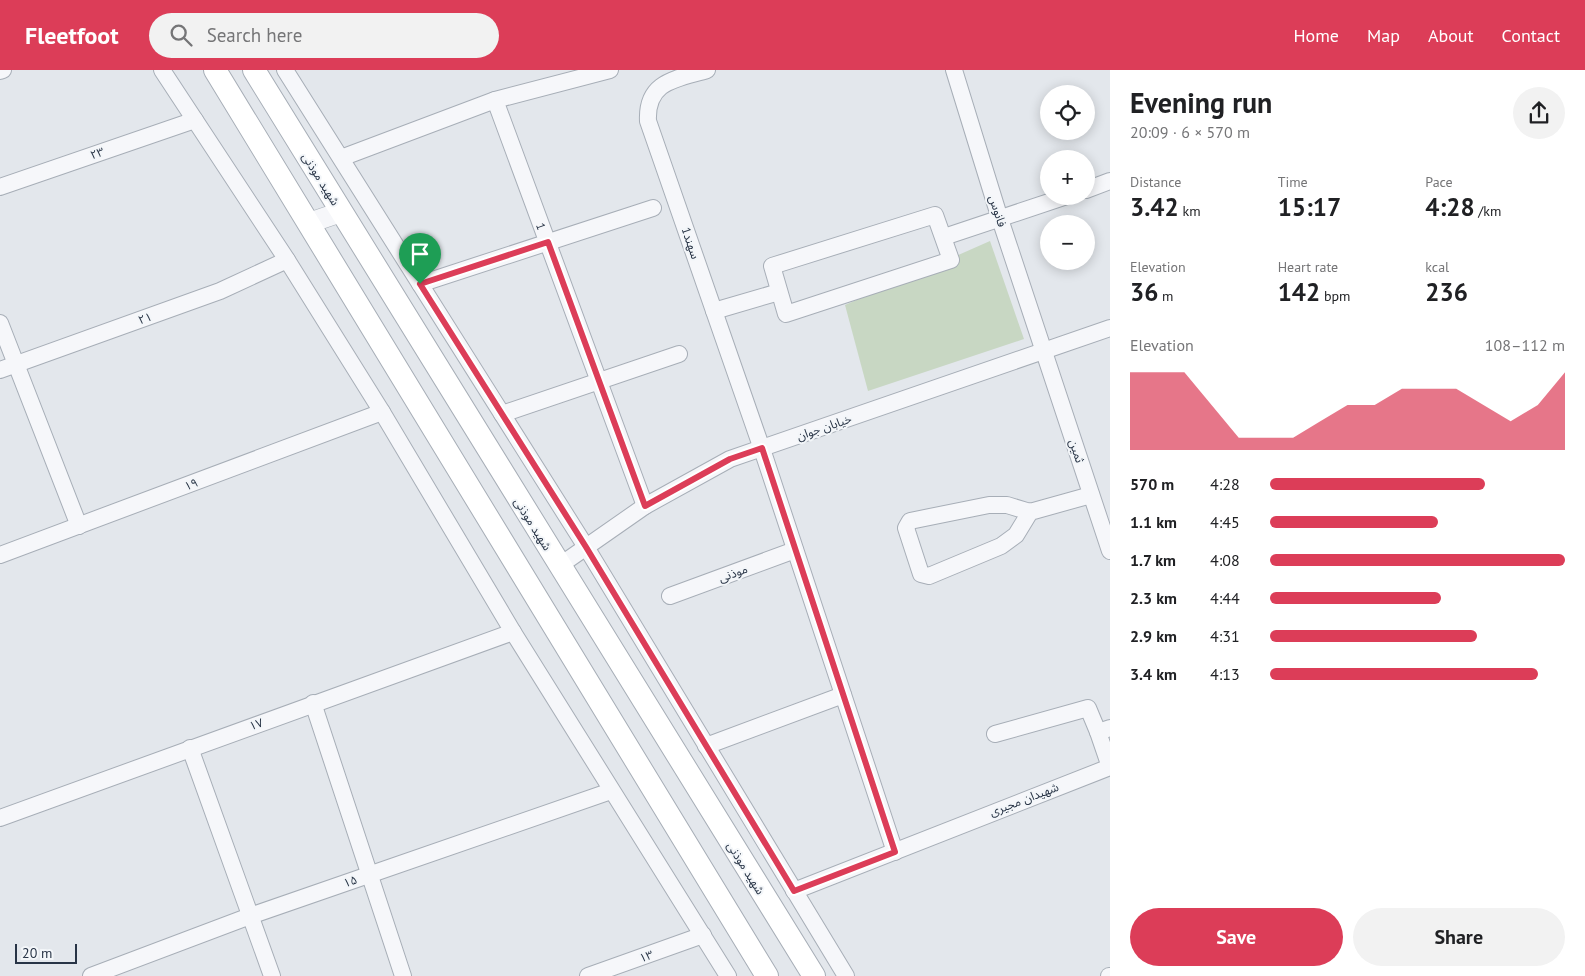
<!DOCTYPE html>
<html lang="en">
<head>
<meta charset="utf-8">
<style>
  body { margin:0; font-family:"PT Sans","Noto Sans Arabic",sans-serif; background:#f2f2f2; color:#202124; height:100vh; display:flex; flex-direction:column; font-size:19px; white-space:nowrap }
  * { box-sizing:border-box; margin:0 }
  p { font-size:16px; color:#757577 }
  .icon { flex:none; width:28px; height:28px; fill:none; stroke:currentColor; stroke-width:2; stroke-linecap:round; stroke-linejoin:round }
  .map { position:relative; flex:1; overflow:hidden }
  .drawer { display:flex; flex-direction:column; background:#fff; width:475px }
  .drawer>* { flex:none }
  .fabs { position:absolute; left:1040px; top:15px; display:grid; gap:10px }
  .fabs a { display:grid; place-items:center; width:55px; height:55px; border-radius:50%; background:#fff; box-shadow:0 2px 12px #0003; font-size:25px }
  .scale { position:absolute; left:15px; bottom:12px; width:62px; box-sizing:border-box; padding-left:5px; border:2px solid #283446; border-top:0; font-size:14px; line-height:18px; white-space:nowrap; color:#283446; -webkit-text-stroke:4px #f3f6f9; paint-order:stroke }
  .pin { position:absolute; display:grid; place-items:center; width:42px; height:42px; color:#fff; margin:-51px -21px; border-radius:50% 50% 50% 0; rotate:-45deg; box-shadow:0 0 5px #0007 }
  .pin .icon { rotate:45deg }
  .round { display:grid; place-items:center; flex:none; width:52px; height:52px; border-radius:26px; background:#f2f2f2 }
  .headline { display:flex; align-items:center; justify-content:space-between; height:85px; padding:0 20px }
  h1 { font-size:28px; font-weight:700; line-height:38px }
  .metrics { display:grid; grid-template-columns:repeat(3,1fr); gap:8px; height:85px; padding:5px 20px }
  .metrics div { display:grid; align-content:center }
  .metrics b { font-size:25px; font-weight:700 }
  .metrics small { font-size:14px; font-weight:400 }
  .metrics p { font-size:14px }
  .chart { height:140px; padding:10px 20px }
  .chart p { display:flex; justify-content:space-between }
  .chart svg { width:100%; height:90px; margin-top:5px; fill:#dc3d58; opacity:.7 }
  .action { display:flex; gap:10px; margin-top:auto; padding:10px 20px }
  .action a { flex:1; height:58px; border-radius:30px; background:#dc3d58; color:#fff; font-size:20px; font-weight:700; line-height:58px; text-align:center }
  .action a+a { background:#f2f2f2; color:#202124 }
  ul { padding:0 20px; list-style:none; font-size:16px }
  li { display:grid; grid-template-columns:80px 60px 1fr; align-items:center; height:38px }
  li i { height:12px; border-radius:6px; background:#dc3d58 }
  header { display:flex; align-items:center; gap:30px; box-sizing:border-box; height:70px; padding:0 25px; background:#dc3d58; color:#fff }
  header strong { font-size:24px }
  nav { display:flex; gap:28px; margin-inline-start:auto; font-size:18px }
  .search { width:350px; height:45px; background:#f2f2f2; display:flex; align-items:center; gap:12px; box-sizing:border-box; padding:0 18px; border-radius:28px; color:#757577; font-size:19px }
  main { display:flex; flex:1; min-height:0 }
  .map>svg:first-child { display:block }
  .green { fill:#c8d7c3 }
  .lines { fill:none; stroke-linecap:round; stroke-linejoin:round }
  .minor-casing { stroke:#a7aeb7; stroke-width:18 }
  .tertiary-casing { stroke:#a7aeb7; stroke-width:21 }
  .secondary-casing { stroke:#a7aeb7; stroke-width:24 }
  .minor { stroke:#f6f7fa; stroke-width:16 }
  .tertiary { stroke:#f6f7fa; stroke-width:20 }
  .secondary { stroke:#fff; stroke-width:22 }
  .route-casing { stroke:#fff; stroke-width:10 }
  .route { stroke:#dc3d58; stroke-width:6 }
  .labels { text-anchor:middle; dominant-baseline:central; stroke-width:4; stroke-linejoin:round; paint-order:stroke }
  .street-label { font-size:12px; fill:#283446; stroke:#f3f6f9 }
</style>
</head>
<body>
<header>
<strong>Fleetfoot</strong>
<div class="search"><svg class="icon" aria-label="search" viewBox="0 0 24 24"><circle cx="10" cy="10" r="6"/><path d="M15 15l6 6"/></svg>Search here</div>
<nav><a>Home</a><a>Map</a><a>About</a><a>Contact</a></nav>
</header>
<main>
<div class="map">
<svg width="1110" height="906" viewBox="0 0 1110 906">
  <rect width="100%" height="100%" fill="#e3e7ec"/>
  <path class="green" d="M 990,171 L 1024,269 L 868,321 L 845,235 Z"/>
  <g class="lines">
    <g class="minor-casing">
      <g id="minor">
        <path d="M 162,0 L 287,190 L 382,342 L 513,562 L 728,906"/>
        <path d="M 285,0 L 586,477 L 846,906"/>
        <path d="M 707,0 C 676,9 646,11 648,51 L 762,379 L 895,782"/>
        <path d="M 954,0 L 1000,149 L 1110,481"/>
        <path d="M 0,1 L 3,0"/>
        <path d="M 495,30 L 610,0"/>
        <path id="s1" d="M 341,88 L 495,30 L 645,436"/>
        <path d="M 0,117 L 195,50"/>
        <path d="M 1086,120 L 1110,111"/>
        <path d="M 935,145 L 951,190 L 786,244 L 772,196 Z"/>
        <path d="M 944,167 L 1067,126"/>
        <path d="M 420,214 L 653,138"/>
        <path d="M 714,241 L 779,222"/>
        <path d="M 0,253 L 79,456"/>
        <path d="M 0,300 L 220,221 L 287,190"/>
        <path d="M 502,344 L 679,284"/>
        <path d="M 1030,442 L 1016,465 L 1001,476 L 929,506 L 921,504 L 906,458 L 910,451 L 989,435 L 1007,435 L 1030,442 L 1091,425"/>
        <path d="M 0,485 L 382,342"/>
        <path d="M 559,496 L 645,436 L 730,389 L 1110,258"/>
        <path d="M 670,526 L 795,480"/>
        <path d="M 313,633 L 403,906"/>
        <path d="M 995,664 L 1088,638 L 1098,662"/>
        <path d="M 706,676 L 843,625"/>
        <path d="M 190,678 L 272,906"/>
        <path d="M 0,748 L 513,562"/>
        <path d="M 794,821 L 1110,697 L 1098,662 L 1110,658"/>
        <path d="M 91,906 L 250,846 L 611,721"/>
        <path d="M 588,906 L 703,865"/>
        <path d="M 1109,906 L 1110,906"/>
      </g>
    </g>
    <g class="tertiary-casing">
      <path id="tertiary" d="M 309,153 L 341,142"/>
    </g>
    <g class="secondary-casing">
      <path id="secondary" d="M 215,0 L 767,906
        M 254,0 L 814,906"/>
    </g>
    <use href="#minor" class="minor"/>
    <use href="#tertiary" class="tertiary"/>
    <use href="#secondary" class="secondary"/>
  </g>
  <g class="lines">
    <g class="route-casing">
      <path id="route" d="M 548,172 L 645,436 L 730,389 L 762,378 L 895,782 L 794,821 L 586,477 L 420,214 Z"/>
    </g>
    <use href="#route" class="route"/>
  </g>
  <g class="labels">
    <g class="street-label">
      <text transform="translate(97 83) rotate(-19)">۲۳</text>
      <text transform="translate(321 109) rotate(58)">شهید موذنی</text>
      <text transform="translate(998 141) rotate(72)">فانوس</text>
      <text stroke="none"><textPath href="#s1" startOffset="299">1</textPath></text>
      <text transform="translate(691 173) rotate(71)">1سهند</text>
      <text transform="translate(145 248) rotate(-20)">۲۱</text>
      <text transform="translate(824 357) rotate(-19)">خیابان جوان</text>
      <text transform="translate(1077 381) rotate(72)">ثمین</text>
      <text transform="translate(191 414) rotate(-21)">۱۹</text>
      <text transform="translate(533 454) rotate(58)">شهید موذنی</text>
      <text transform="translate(733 503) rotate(-20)">موذنی</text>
      <text transform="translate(256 654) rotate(-20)">۱۷</text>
      <text transform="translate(1024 729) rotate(-21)">شهیدان مجیری</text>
      <text transform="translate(746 798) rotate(58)">شهید موذنی</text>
      <text transform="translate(350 811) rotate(-19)">۱۵</text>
      <text transform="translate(646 886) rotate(-19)">۱۳</text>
    </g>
  </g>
</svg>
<div class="fabs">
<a><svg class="icon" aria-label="locate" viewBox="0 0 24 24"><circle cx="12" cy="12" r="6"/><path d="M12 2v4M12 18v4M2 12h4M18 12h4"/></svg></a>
<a>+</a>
<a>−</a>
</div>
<div class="scale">20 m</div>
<div class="pin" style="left:420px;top:214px;background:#1e9e55"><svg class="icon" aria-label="arrive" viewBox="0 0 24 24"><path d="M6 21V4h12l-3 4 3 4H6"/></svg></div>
</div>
<section class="drawer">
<div class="headline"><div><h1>Evening run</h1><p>20:09 · 6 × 570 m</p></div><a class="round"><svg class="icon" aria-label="share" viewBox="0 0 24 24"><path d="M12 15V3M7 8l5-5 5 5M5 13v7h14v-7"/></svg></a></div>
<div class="metrics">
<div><p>Distance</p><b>3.42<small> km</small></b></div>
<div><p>Time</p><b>15:17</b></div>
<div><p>Pace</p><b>4:28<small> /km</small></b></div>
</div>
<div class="metrics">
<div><p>Elevation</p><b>36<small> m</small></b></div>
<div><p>Heart rate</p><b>142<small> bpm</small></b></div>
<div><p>kcal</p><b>236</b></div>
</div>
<div class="chart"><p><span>Elevation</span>108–112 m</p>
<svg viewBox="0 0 160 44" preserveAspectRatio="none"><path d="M0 44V6L10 6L20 6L30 22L40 38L50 38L60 38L70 30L80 22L90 22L100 14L110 14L120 14L130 22L140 30L150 22L160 6V44z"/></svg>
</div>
<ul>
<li><b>570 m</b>4:28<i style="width:73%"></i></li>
<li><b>1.1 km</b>4:45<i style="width:57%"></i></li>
<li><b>1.7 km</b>4:08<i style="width:100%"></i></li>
<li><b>2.3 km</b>4:44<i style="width:58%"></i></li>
<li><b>2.9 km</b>4:31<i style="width:70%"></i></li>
<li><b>3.4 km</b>4:13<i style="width:91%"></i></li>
</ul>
<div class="action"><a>Save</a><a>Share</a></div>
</section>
</main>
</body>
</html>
